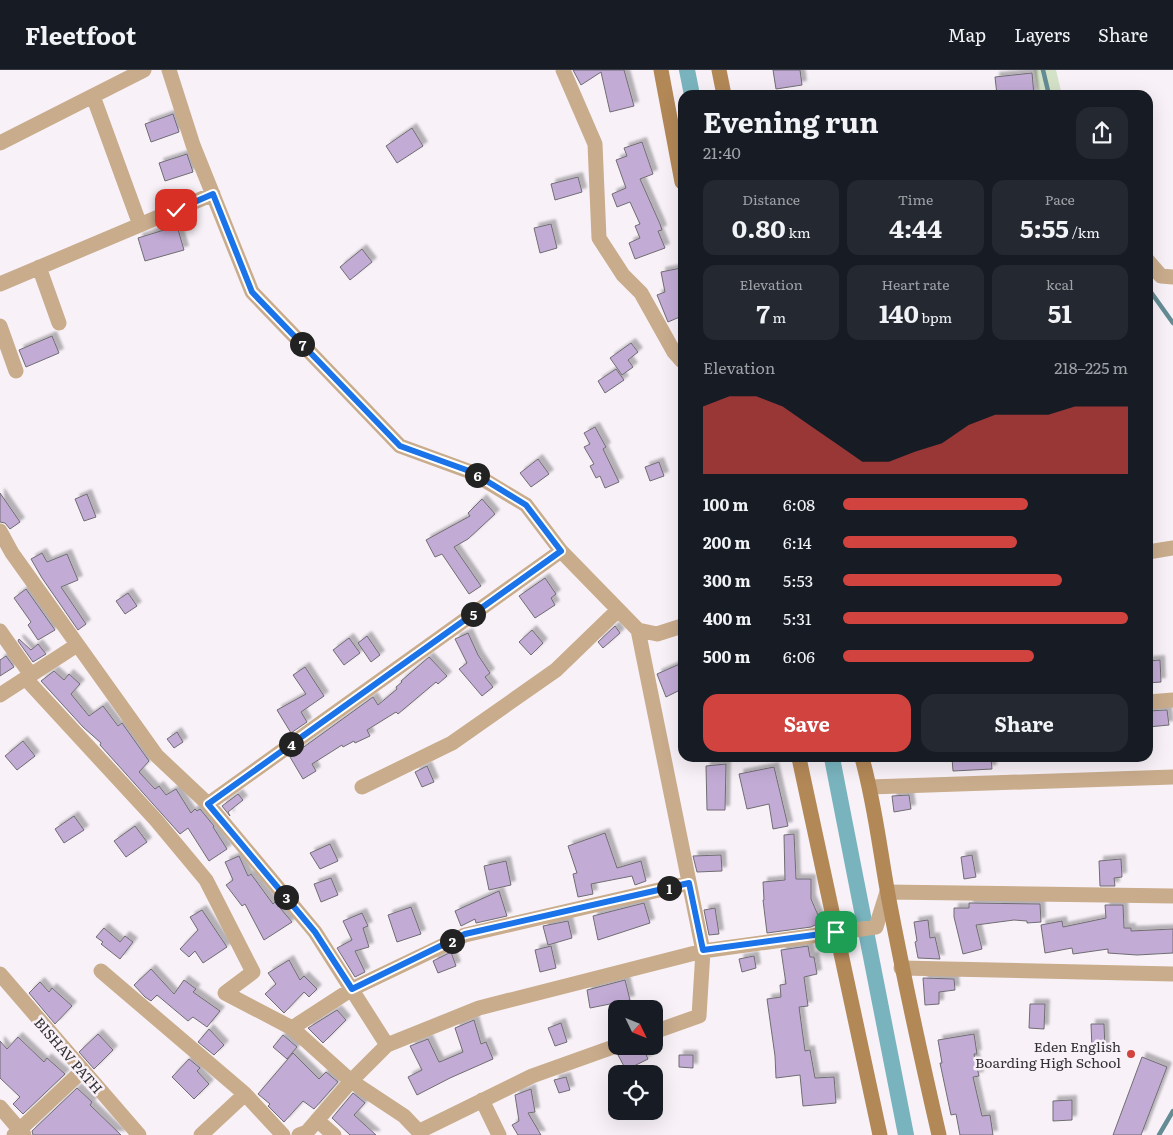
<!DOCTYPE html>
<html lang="en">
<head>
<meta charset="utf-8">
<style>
  body { margin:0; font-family:Literata,serif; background:#242831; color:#f1f3f6; height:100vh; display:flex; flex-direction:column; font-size:19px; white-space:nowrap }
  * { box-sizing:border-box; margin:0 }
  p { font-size:16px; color:#9ea1a6 }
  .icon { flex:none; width:28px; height:28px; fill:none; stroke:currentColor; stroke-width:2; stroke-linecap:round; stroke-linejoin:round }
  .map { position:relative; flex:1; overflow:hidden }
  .panel { position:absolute; left:678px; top:20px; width:475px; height:672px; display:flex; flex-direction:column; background:#171b24; border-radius:15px; box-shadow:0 5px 20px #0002 }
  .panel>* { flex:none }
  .needle { width:32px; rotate:133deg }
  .tools { position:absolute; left:608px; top:930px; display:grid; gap:10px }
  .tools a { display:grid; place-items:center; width:55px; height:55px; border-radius:10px; background:#171b24; box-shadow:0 5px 20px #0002; font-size:25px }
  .pin { position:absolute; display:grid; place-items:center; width:42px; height:42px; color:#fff; margin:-21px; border-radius:10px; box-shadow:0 2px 8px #0006 }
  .km { position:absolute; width:25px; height:25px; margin:-12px; border-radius:50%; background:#222; color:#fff; font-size:14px; line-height:25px; text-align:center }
  .round { display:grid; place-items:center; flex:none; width:52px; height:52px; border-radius:15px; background:#242831 }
  .overview { display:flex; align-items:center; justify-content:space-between; height:85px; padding:0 25px }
  h1 { font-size:28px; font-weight:700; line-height:38px }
  .figures { display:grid; grid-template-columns:repeat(3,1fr); gap:8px; height:85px; padding:5px 25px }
  .figures div { display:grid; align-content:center; border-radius:12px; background:#242831; text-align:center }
  .figures b { font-size:25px; font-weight:700 }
  .figures small { font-size:14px; font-weight:400 }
  .figures p { font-size:14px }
  .chart { height:140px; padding:10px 25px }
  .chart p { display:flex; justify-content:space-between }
  .chart svg { width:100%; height:90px; margin-top:5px; fill:#d1433f; opacity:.7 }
  .primary-button { display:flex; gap:10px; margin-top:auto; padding:10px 25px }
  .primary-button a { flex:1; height:58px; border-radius:15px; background:#d1433f; color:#fff; font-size:20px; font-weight:700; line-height:58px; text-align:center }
  .primary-button a+a { background:#242831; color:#f1f3f6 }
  ul { padding:0 25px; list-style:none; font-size:16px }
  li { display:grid; grid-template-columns:80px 60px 1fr; align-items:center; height:38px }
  li i { height:12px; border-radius:6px; background:#d1433f }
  header { display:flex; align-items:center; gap:30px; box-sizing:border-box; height:70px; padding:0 25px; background:#171b24; border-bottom:1px solid #363941 }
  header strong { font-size:24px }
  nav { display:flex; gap:28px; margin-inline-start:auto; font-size:18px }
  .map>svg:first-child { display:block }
  .green { fill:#d4e2c8 }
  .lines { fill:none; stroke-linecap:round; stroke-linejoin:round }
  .stream { stroke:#648c94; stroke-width:4.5 }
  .canal { stroke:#79b4be; stroke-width:16 }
  .building { fill:#c2abd5; stroke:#706d72; filter:url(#shadow) }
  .street { stroke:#c9ac8c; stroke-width:15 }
  .secondary { stroke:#b38857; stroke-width:15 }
  .route-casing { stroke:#fff; stroke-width:10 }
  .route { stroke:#1a73e8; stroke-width:6 }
  .poi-dot { fill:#d1433f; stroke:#f8f2f8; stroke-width:2 }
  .labels { text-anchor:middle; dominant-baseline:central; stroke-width:5; stroke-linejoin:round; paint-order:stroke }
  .poi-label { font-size:14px; fill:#323032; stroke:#f8f2f8; text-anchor:end }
  .street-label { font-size:14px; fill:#323032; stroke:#f8f2f8 }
</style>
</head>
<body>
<header>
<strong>Fleetfoot</strong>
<nav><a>Map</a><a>Layers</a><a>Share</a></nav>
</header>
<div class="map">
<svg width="1173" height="1065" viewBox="0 0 1173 1065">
  <defs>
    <filter id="shadow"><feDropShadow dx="4.5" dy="-4.5" stdDeviation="1" flood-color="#0004"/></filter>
  </defs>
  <rect width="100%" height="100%" fill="#f8f2f8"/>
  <path class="green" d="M 1034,0 L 1056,0 L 1062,25 L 1039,25 Z"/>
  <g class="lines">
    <path class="stream" d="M 1043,0 L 1049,25
      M 1148,218 L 1173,253
      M 1159,1065 L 1173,1041"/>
    <path class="canal" d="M 687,0 L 692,25
      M 832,688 L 906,1065"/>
  </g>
  <path class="building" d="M 573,0 L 624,0 L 634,36 L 610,42 L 601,2 L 581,15 Z
    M 773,0 L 800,0 L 802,15 L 776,19 Z
    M 1032,3 L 1034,25 L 997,25 L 995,7 Z
    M 173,44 L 179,62 L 151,72 L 145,54 Z
    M 412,58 L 423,76 L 397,93 L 386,76 Z
    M 642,72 L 653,104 L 640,109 L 660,154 L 662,160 L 658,161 L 665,178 L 635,189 L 629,173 L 640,168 L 635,156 L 640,154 L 630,132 L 617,137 L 612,124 L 626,118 L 616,90 L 627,86 L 624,78 Z
    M 187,84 L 193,102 L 165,111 L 159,93 Z
    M 578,107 L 582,122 L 555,130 L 551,114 Z
    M 551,154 L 557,178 L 540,183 L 534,158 Z
    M 177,156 L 184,180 L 145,191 L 138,168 Z
    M 362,179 L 372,192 L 350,210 L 340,197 Z
    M 681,198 L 682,246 L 668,252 L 657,225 L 665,222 L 661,202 Z
    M 52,266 L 59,283 L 26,297 L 19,280 Z
    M 631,273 L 638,282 L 628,290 L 633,297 L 622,305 L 610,288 Z
    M 616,299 L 624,310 L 605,323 L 598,311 Z
    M 595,357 L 606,377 L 603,379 L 619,412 L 605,418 L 600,406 L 596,408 L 590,396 L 594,394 L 584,377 L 590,374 L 584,363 Z
    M 538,389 L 549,404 L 531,417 L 520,403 Z
    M 659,392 L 664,406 L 650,411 L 645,397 Z
    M 0,423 L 20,452 L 10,459 L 5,453 L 0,452 Z
    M 87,424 L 96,447 L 84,451 L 75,429 Z
    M 482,429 L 495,444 L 468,469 L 454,477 L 481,516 L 469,524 L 442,484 L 435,487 L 426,470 L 470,446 L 468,443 Z
    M 42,483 L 47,492 L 67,484 L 78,510 L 61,517 L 86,554 L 78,560 L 42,508 L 31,489 Z
    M 545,508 L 556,524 L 551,528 L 555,535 L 535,548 L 519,526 Z
    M 26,519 L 55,560 L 38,570 L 28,555 L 31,552 L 14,528 Z
    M 128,523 L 137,536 L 125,544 L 116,531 Z
    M 615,556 L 620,563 L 603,578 L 598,572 Z
    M 532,560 L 543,573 L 531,585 L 519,572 Z
    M 468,563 L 478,585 L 490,603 L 485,607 L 493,617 L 482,626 L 459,599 L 467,593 L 455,569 Z
    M 367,566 L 380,585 L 371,592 L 358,573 Z
    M 349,568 L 360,583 L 344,595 L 333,580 Z
    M 19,569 L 31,580 L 38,574 L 46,584 L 33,592 L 18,571 Z
    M 6,586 L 14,597 L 0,606 L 0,590 Z
    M 429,587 L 447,606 L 438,614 L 436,612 L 398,644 L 396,642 L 367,660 L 370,666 L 355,673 L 354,671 L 343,677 L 342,675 L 312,694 L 316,701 L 303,709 L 290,687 L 373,627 L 378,635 L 397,619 L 396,617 L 402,612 L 401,611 Z
    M 1160,590 L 1161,612 L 1148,613 L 1148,591 Z
    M 682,593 L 682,619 L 666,627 L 657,604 Z
    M 305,597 L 324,626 L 301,642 L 307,652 L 291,663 L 277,640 L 306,624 L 293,605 Z
    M 54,601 L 64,610 L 69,604 L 80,614 L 71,624 L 89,646 L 103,636 L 118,656 L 122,653 L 149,691 L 139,702 L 155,719 L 159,716 L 166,725 L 176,719 L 191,743 L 195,739 L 197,741 L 200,739 L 214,756 L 213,757 L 227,779 L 209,791 L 188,758 L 180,764 L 100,675 L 101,673 L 83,657 L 41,611 Z
    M 1167,640 L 1169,655 L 1148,657 L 1148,641 Z
    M 177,662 L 183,672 L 174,678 L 167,669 Z
    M 23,671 L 35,686 L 17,700 L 5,686 Z
    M 952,688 L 991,688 L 992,699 L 953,701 Z
    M 726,694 L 725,740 L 707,740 L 706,696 Z
    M 427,696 L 434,712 L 422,717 L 415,702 Z
    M 774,697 L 788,756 L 773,759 L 769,734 L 747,739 L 739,704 Z
    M 238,724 L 243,730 L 228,742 L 230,746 L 222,736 Z
    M 909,725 L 911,739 L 894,742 L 892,726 Z
    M 74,746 L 84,760 L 64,773 L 55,759 Z
    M 135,756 L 147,772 L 126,787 L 114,771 Z
    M 605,763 L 617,798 L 641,791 L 646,811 L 635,815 L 632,806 L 591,814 L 593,824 L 578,827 L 573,804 L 577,803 L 568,776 Z
    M 794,764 L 796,809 L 811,809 L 811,829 L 821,852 L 811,857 L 767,863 L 763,830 L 764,830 L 763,812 L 785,810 L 784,765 Z
    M 330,774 L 338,791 L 320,799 L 310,783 Z
    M 721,785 L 722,801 L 697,802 L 693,786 Z
    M 972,785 L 976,807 L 964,809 L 961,787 Z
    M 239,786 L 248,806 L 251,804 L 273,834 L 275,832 L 292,852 L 264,870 L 245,834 L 242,836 L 226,815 L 233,810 L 225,792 Z
    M 1121,789 L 1122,807 L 1114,808 L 1115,816 L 1100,816 L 1099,791 Z
    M 506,791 L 511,815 L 489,820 L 484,796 Z
    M 331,808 L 338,825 L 321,832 L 314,814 Z
    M 499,821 L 507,846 L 476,853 L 475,849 L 461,856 L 455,841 Z
    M 644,833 L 650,853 L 598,870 L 593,846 Z
    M 969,833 L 1040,834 L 1041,852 L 1027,853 L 1027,851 L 1014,850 L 976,855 L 982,879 L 963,884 L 954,847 L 954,838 L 969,838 Z
    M 1105,835 L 1123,835 L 1124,858 L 1131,858 L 1131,861 L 1173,859 L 1173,883 L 1137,885 L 1108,883 L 1108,879 L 1073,884 L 1072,878 L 1045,883 L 1041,855 L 1062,851 L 1063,857 L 1106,848 Z
    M 411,837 L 421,864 L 397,872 L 388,845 Z
    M 715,838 L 719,864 L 709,865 L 704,840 Z
    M 202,840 L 227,877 L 203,893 L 195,881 L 189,887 L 180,879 L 198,860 L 190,847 Z
    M 362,843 L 368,856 L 363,858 L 369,877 L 355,881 L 365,902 L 355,907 L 337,878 L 352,870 L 343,851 Z
    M 928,850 L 930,868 L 935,867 L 940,889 L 918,888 L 915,872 L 917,871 L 914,852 Z
    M 568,851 L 572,868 L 548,875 L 543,856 Z
    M 104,858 L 120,872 L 125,866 L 133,872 L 120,889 L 101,874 L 103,872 L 96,867 Z
    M 551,876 L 556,898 L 540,902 L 535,880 Z
    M 808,876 L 810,887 L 814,887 L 817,904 L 804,907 L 808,936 L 799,937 L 805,981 L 810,980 L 815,1008 L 834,1007 L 836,1033 L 803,1036 L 800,1005 L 776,1008 L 775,986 L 767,929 L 781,927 L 780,915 L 786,914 L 781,880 Z
    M 451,882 L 456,896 L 438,903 L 433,891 Z
    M 754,886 L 756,898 L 742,902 L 739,889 Z
    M 289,890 L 300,910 L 304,906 L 317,919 L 309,927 L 304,922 L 284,943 L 265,924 L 276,914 L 268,903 Z
    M 151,899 L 174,924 L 184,910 L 196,919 L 193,922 L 220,941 L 207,957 L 193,947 L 188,951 L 157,925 L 151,931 L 145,927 L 134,915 Z
    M 923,908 L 954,909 L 955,920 L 939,922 L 939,934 L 925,935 Z
    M 625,910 L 630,930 L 590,938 L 587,920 Z
    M 40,912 L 49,922 L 52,918 L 72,936 L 55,954 L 29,923 Z
    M 1030,934 L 1045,934 L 1044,959 L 1029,958 Z
    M 337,940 L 346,950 L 323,973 L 308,958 Z
    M 474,950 L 481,974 L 486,972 L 493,989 L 450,1008 L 417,1025 L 408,1007 L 422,1000 L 410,976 L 428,969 L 439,992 L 442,991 L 463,982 L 455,958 Z
    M 561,953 L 567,972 L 555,976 L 548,958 Z
    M 1091,954 L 1104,954 L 1105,979 L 1092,979 Z
    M 209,959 L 224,975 L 214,985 L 198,972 Z
    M 98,964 L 113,980 L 94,999 L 79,982 Z
    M 974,964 L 977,984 L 974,984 L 979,1006 L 973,1007 L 982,1046 L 990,1045 L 993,1065 L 960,1065 L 956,1044 L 951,1045 L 940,993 L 942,993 L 938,970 Z
    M 283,965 L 297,977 L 287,989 L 273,977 Z
    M 18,967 L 44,992 L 47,988 L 65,1004 L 23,1044 L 13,1034 L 20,1027 L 0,1008 L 0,971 L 7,979 Z
    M 634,976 L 642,976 L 648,989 L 626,1000 L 618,985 Z
    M 293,983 L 319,1009 L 326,1002 L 338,1012 L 314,1039 L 303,1031 L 284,1052 L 268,1036 L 270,1034 L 258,1024 Z
    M 679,985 L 693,985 L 693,998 L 679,997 Z
    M 1142,987 L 1167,997 L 1141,1065 L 1113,1065 Z
    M 189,989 L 200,998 L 197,1001 L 209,1014 L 194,1029 L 172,1007 Z
    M 566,1007 L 570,1020 L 559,1023 L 554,1010 Z
    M 77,1018 L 92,1032 L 90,1035 L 121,1065 L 33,1065 L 32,1061 Z
    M 531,1019 L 535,1042 L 528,1043 L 541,1065 L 518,1065 L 512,1055 L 519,1051 L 515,1025 Z
    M 353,1023 L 365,1033 L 354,1045 L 376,1065 L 350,1065 L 332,1048 Z
    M 1072,1030 L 1072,1050 L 1053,1051 L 1053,1031 Z"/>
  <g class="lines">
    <path class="street" d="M 169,0 L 193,75 L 252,222 L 400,376 L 471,402 L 526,435 L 561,481
      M 563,0 L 595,74 L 599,168 L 623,205 L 641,223 L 674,282 L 682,291
      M 93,26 L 140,155
      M 0,73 L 144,0
      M 1148,191 L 1161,206 L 1173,207
      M 39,197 L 59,253
      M 0,214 L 213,124
      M 0,256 L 16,301
      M 0,461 L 12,483 L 157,686 L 208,734 L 315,862 L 387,975
      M 1148,482 L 1173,478
      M 638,560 L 703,881 L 699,946 L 654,962
      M 0,561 L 31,605
      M 26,609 L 156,750 L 206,810 L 253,902 L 225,923 L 292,958 L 351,1011 L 404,1046 L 422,1065
      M 0,625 L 77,575
      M 1148,632 L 1173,630
      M 362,717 L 452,673 L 556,600 L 618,540
      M 870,717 L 1173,707
      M 208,734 L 561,481 L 638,560 L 657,564 L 682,556
      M 901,898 L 1173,904
      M 101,901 L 245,1024
      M 0,904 L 139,1065
      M 292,958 L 352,919 L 465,865 L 689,813
      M 482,1030 L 499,1065
      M 0,1037 L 24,1065
      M 317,1050 L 334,1065
      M 420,1061 L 532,1006 L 616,976
      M 14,1065 L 82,1001
      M 201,1065 L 245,1024 L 283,1065
      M 299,1065 L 307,1062 L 351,1011 L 387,975 L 479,938 L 703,881 L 876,857 L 887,822 L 1173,826"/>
    <path class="secondary" d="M 661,0 L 682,112
      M 719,0 L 724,25
      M 799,688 L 880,1065
      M 862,688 C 875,734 880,782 889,830 C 904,909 921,987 939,1065"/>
  </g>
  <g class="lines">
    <g class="route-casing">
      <path id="route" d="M 176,140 L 213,124 L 252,222 L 400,376 L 472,402 L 526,435 L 561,481 L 208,734 L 315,862 L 352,919 L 465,864 L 689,813 L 703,880 L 836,862"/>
    </g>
    <use href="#route" class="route"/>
  </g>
  <circle class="poi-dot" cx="1131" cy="984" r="5"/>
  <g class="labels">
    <g class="poi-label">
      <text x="1121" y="976">Eden English<tspan x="1121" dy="16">Boarding High School</tspan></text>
    </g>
    <g class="street-label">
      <text transform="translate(69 985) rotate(49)">BISHAV PATH</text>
    </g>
  </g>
</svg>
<div class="tools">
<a><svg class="needle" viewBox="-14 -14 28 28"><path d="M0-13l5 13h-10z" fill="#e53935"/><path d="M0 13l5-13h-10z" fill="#9ea1a6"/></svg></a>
<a><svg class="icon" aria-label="locate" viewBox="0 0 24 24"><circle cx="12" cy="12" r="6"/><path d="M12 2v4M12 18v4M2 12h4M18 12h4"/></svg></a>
</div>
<div class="pin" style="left:836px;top:862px;background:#1e9e55"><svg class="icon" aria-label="arrive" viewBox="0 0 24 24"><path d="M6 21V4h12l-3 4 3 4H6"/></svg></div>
<div class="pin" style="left:176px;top:140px;background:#d93025"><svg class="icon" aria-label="check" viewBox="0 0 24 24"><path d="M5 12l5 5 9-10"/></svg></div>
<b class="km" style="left:669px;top:818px">1</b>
<b class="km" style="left:452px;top:871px">2</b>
<b class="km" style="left:286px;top:827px">3</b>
<b class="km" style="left:291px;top:674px">4</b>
<b class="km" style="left:473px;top:544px">5</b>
<b class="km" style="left:477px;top:405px">6</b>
<b class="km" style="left:302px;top:274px">7</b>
<section class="panel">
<div class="overview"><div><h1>Evening run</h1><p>21:40</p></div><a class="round"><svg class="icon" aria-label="share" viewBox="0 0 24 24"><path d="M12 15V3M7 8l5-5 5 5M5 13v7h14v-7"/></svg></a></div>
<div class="figures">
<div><p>Distance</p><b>0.80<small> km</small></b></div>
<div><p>Time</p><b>4:44</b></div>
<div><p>Pace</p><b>5:55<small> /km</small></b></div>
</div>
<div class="figures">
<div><p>Elevation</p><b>7<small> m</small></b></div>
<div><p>Heart rate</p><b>140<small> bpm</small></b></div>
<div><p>kcal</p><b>51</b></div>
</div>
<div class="chart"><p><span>Elevation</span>218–225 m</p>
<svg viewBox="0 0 160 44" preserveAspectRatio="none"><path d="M0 44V11L10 6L20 6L30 11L40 20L50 29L60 38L70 38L80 33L90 29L100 20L110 15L120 15L130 15L140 11L150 11L160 11V44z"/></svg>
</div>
<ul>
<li><b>100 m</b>6:08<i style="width:65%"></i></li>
<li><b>200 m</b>6:14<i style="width:61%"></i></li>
<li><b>300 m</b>5:53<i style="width:77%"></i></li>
<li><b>400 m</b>5:31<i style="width:100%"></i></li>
<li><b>500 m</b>6:06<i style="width:67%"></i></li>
</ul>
<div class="primary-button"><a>Save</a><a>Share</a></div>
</section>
</div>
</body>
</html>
